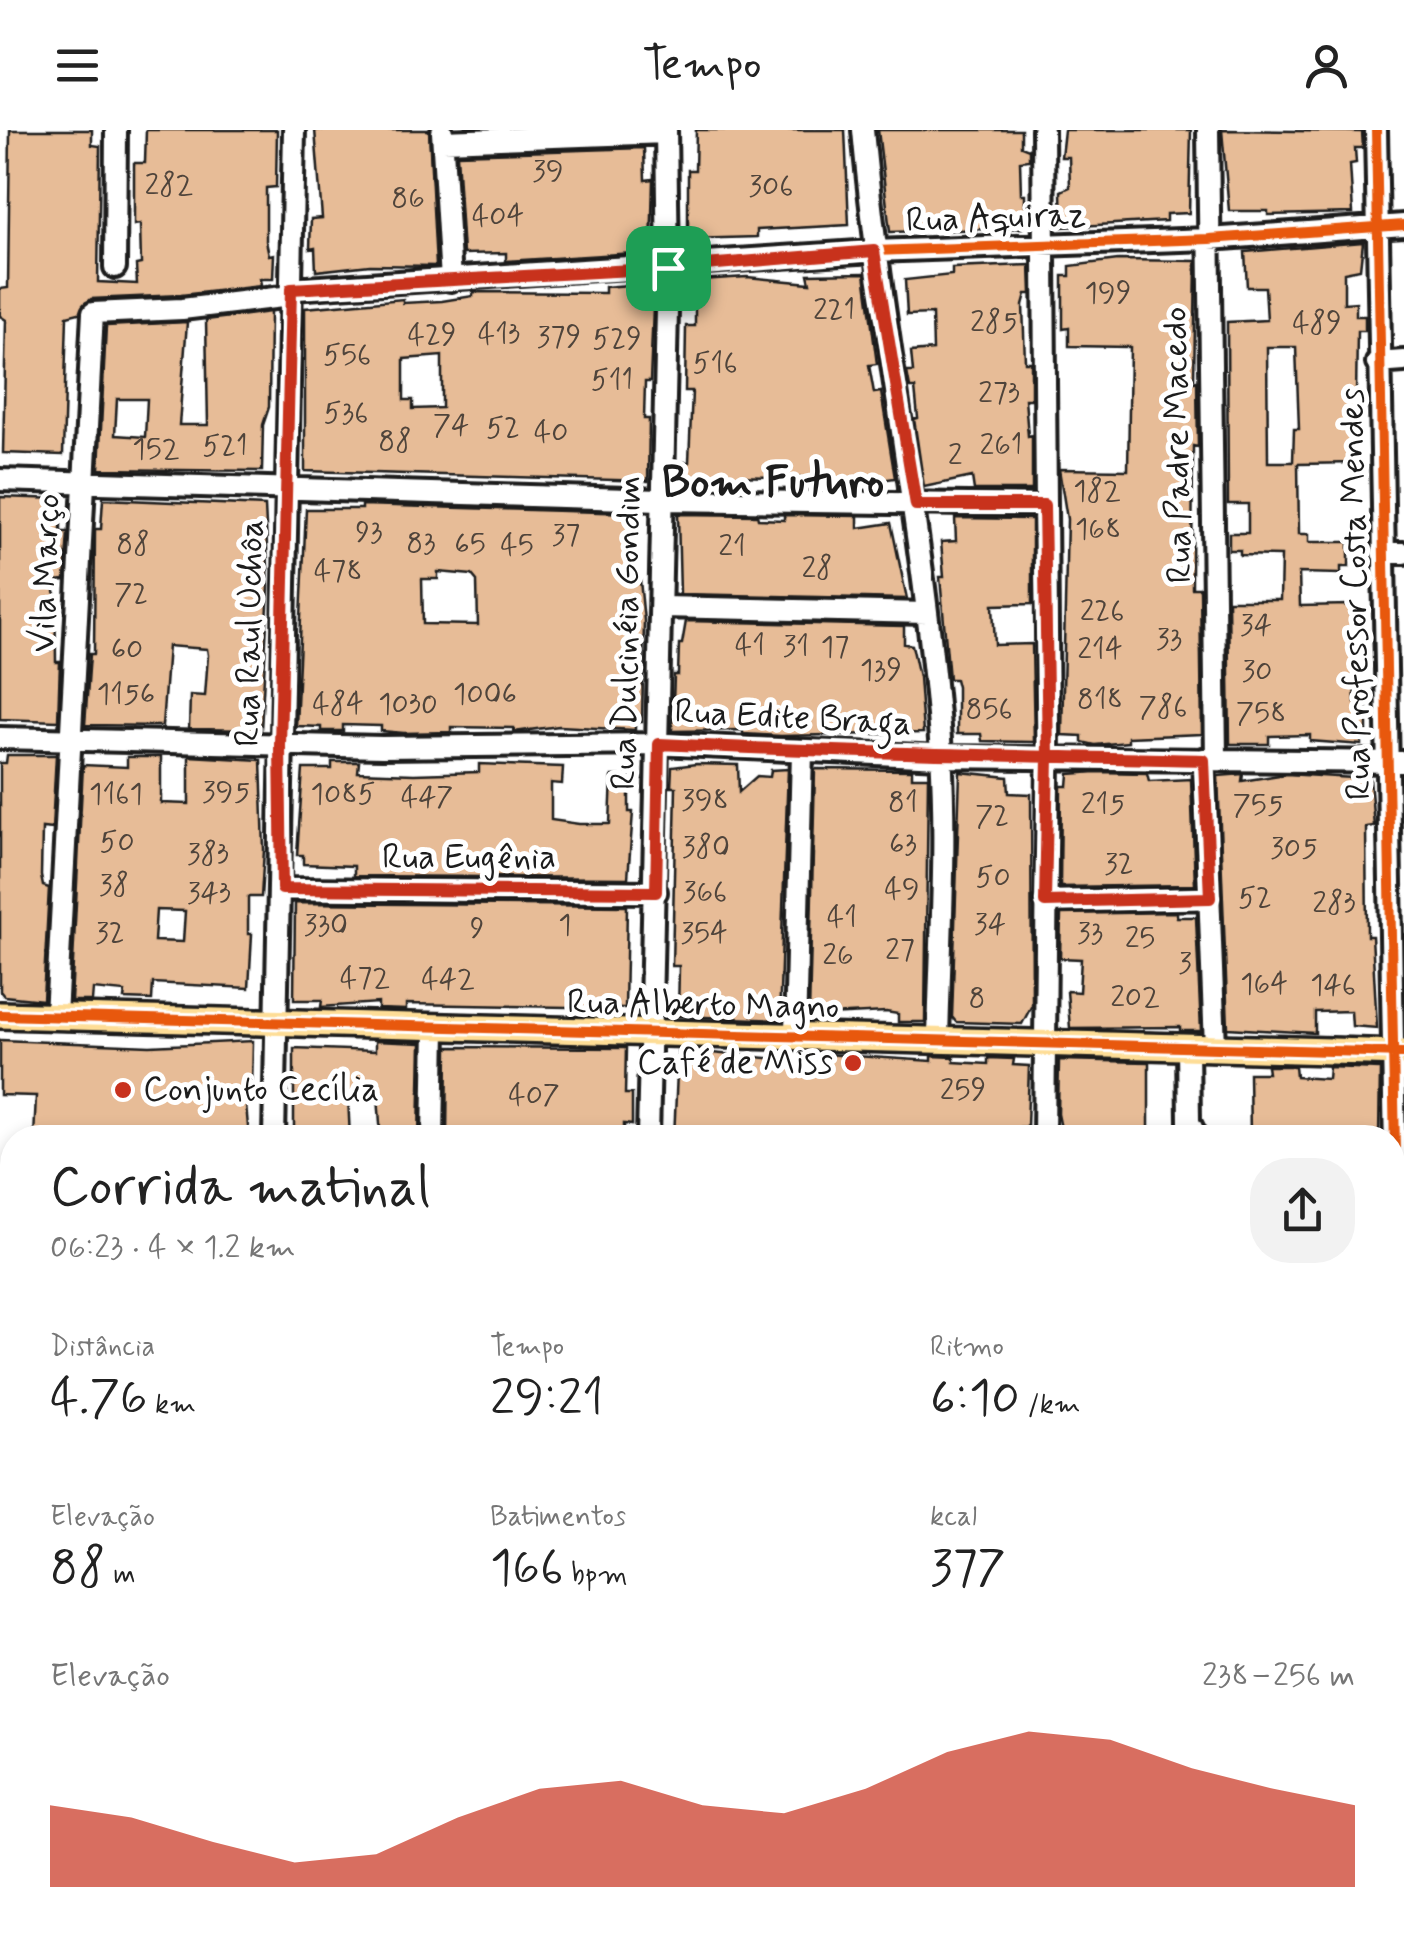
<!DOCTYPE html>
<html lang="pt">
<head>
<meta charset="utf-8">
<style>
  body { margin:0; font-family:Mynerve,sans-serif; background:#f2f2f2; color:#222; height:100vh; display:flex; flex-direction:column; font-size:38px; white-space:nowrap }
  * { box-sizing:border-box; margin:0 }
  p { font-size:32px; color:#767676 }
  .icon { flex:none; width:55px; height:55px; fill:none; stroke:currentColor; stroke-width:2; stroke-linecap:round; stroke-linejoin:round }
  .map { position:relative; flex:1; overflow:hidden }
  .drawer { position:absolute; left:0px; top:995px; width:1405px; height:812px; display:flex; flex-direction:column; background:#fff; border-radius:40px 40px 0 0; box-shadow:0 5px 15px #0003 }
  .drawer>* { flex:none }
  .pin { position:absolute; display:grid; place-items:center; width:85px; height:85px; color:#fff; margin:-42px; border-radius:20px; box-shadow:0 5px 15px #0006 }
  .round { display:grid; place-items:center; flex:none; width:105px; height:105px; border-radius:40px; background:#f2f2f2 }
  .summary { display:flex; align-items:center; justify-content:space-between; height:170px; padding:0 50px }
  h1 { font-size:55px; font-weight:600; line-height:75px }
  .figures { display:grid; grid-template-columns:repeat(3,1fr); gap:15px; height:170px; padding:10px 50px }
  .figures div { display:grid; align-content:center }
  .figures b { font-size:50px; font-weight:600 }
  .figures small { font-size:28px; font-weight:400 }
  .figures p { font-size:28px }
  .chart { height:280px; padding:20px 50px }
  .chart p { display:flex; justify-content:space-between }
  .chart svg { width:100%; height:180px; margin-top:10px; fill:#c8321e; opacity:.7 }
  header { display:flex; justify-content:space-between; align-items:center; height:130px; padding:0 50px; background:#fff; font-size:45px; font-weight:600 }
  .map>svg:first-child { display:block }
  .building { fill:#e7bc97; stroke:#1c1c1c; stroke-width:2.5; fill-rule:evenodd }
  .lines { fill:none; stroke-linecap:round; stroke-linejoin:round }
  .minor-casing { stroke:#1c1c1c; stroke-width:28 }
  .major-casing { stroke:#1c1c1c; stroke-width:32 }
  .minor { stroke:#fff; stroke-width:20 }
  .major { stroke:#fedd96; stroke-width:25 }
  .cycleway-casing { stroke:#fff; stroke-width:16 }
  .cycleway { stroke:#e8590c; stroke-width:10 }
  .route-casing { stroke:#fff; stroke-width:20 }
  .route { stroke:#c8321e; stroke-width:12 }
  .poi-dot { fill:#c8321e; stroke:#fff; stroke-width:4 }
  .labels { text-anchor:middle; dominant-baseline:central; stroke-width:10; stroke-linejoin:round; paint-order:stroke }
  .number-label { font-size:30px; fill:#4f443b }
  .street-label { font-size:35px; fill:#1c1c1c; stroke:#fff }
  .poi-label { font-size:35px; fill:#1c1c1c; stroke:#fff; text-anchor:end }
  .district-label { font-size:45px; font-weight:bold; fill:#1c1c1c; stroke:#fff }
</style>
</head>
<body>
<header><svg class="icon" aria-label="menu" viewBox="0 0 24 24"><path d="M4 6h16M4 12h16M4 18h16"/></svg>Tempo<svg class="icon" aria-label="person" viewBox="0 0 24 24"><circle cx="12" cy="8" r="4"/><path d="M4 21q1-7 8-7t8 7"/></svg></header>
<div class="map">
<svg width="1404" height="1807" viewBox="0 0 1404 1807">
  <rect width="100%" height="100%" fill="#fff"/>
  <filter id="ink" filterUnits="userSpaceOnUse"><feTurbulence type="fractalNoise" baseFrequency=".01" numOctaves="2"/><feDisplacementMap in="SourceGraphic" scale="20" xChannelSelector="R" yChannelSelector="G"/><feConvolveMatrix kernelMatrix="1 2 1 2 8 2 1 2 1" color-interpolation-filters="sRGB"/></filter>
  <g filter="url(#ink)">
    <path class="building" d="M 10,0 L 92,0 L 92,15 L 100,16 L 98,152 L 137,154 L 136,135 L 141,134 L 140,94 L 134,95 L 134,33 L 145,33 L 146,0 L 277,0 L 276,57 L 266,58 L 266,111 L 269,125 L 274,124 L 273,149 L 260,149 L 261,156 L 181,165 L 91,169 L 79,183 L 67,186 L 63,325 L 3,323 L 6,190 L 0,186 L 0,159 L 8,158 Z
      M 315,0 L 429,0 L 436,136 L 370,135 L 316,141 L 315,118 L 310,119 L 311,89 L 322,88 Z
      M 696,0 L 845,0 L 849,95 L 757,100 L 757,107 L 688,109 L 688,40 L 695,40 Z
      M 878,0 L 1021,0 L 1021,16 L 1029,19 L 1029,30 L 1020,31 L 1021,64 L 1025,64 L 1025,75 L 1030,75 L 1030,92 L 1022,98 L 890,102 Z
      M 1064,0 L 1191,0 L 1189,83 L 1166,84 L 1166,91 L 1062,97 L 1061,61 L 1070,57 L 1069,27 L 1061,27 Z
      M 1222,0 L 1362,2 L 1363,18 L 1355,18 L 1356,33 L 1350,34 L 1353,83 L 1268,85 L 1268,81 L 1229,81 Z
      M 644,18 L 645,50 L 653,49 L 651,122 L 506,131 L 506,123 L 463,124 L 457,24 Z
      M 1363,112 L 1360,139 L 1344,142 L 1344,173 L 1356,172 L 1356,186 L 1365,186 L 1365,201 L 1357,201 L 1355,333 L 1298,334 L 1299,404 L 1309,404 L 1309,412 L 1349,412 L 1349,437 L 1341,437 L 1341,444 L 1299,443 L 1300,476 L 1350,475 L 1355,572 L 1367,572 L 1367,607 L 1362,607 L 1362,615 L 1310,611 L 1310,605 L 1269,606 L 1269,614 L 1230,614 L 1228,470 L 1280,470 L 1281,426 L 1240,425 L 1240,420 L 1229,420 L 1229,403 L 1248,403 L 1248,374 L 1228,374 L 1227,192 L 1267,190 L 1265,157 L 1247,157 L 1245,122 ZM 1267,217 L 1296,217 L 1299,299 L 1294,299 L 1293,332 L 1268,332 Z
      M 1118,130 L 1196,131 L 1194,252 L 1197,251 L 1198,317 L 1193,316 L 1192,447 L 1192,458 L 1200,458 L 1202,604 L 1128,607 L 1128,612 L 1095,615 L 1082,612 L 1082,606 L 1062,605 L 1067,389 L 1059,339 L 1128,340 L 1130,217 L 1069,216 L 1069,198 L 1063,199 L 1063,146 L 1070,146 L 1070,136 Z
      M 1030,135 L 1031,164 L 1026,164 L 1023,175 L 1025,232 L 1031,232 L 1031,269 L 1025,269 L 1028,306 L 1032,305 L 1032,360 L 974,360 L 972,347 L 924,357 L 914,289 L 918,288 L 915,258 L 910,258 L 907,242 L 913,242 L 911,222 L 933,220 L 932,184 L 907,185 L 905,150 L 952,145 L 952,138 Z
      M 865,143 L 877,234 L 869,235 L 874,263 L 881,262 L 895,348 L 846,355 L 846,359 L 811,358 L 803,356 L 803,348 L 778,347 L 731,346 L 731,354 L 683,353 L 684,332 L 689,332 L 692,261 L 685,261 L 686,196 L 695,196 L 695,155 L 701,155 L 700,150 L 747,147 L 810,153 L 808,144 Z
      M 654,153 L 650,252 L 645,252 L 644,289 L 649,289 L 648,351 L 305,341 L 305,178 L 403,169 L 403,173 L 442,171 L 473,166 L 473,162 L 605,163 L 605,157 ZM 442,226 L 442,278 L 413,279 L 413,270 L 404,270 L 404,229 Z
      M 270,182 L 269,277 L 263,295 L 262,341 L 99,339 L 106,196 L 187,192 L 179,295 L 208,295 L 206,190 ZM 117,269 L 147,269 L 145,307 L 115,305 Z
      M 0,367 L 61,369 L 61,402 L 68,402 L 65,450 L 55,451 L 56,532 L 60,532 L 58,591 L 0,589 Z
      M 103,369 L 265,376 L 269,457 L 261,600 L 189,599 L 190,565 L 205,566 L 208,525 L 207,519 L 168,516 L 162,596 L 85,595 L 90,524 L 94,524 L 95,399 L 101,399 Z
      M 362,375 L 634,383 L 633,450 L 640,450 L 644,491 L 642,592 L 635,592 L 635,600 L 559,596 L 514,602 L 514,598 L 451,597 L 451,602 L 404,603 L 381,601 L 381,596 L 343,595 L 343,601 L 321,601 L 321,597 L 296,596 L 306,379 L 362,379 ZM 438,442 L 472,445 L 477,451 L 478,495 L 423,494 L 422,449 L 438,449 Z
      M 678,384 L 757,385 L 758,389 L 784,390 L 784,385 L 858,386 L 858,398 L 891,393 L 907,469 L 680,464 Z
      M 955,388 L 1032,389 L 1032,474 L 993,475 L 995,515 L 1032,514 L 1034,612 L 982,611 L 981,604 L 957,604 L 957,557 L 955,549 L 949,549 L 940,447 L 944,447 L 941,412 L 956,411 Z
      M 686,491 L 904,496 L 904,514 L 912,515 L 919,547 L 923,603 L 781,606 L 743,604 L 743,600 L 672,601 L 674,545 L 678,545 L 679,514 L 682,514 Z
      M 7,625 L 56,625 L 52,699 L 42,698 L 41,746 L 43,756 L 49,758 L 43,870 L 4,866 L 0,861 L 0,633 L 6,633 Z
      M 189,626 L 261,630 L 264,720 L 261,767 L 248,767 L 248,804 L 252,804 L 249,858 L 153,853 L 152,870 L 124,869 L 125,862 L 93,859 L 92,871 L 71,871 L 83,635 L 127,637 L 127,627 L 161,627 L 161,673 L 189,674 ZM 156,780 L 185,781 L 183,812 L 154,811 Z
      M 332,632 L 359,632 L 358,642 L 414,644 L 479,642 L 479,634 L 563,637 L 562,654 L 551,653 L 551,690 L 579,694 L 610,694 L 612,646 L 629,646 L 629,682 L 633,682 L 628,748 L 354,746 L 354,736 L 303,734 L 303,725 L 297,725 L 303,639 L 332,639 Z
      M 696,634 L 738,635 L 739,662 L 757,646 L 770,647 L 771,640 L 788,639 L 779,890 L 678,886 L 679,836 L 672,836 L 676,657 L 671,657 L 672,637 Z
      M 815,639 L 912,640 L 912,647 L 928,647 L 925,892 L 898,892 L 898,884 L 886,882 L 809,886 Z
      M 960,642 L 1008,647 L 1009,663 L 1031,664 L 1032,875 L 1022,894 L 956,892 L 952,887 Z
      M 1096,642 L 1147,643 L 1149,651 L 1191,649 L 1195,755 L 1060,757 L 1061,656 L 1068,656 L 1069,644 Z
      M 1243,644 L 1242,651 L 1286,644 L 1370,649 L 1374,696 L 1366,697 L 1367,806 L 1372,806 L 1377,898 L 1352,896 L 1351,881 L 1315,882 L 1315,903 L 1228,898 L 1218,646 Z
      M 295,773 L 627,776 L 625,878 L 406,874 L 406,880 L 378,879 L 378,873 L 321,877 L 322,870 L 294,870 Z
      M 1177,782 L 1177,787 L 1196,787 L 1201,901 L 1180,901 L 1180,897 L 1070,898 L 1067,861 L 1079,862 L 1081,829 L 1060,828 L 1061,784 Z
      M 0,910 L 150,916 L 253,911 L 252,963 L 245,963 L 249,1008 L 34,1007 L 36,966 L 0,965 Z
      M 375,911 L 421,913 L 419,1008 L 381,1008 L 378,965 L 348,967 L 350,1008 L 294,1008 L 294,918 L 375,921 Z
      M 448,917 L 626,918 L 625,964 L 632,964 L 632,995 L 624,994 L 624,1008 L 447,1008 Z
      M 678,920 L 777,929 L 777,933 L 824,932 L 824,924 L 932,931 L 932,926 L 954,927 L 954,932 L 988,934 L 988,928 L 1014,929 L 1013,935 L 1029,936 L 1027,997 L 1020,997 L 1020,1008 L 806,1004 L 806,1008 L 775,1008 L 776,1000 L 737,999 L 732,1008 L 674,1008 Z
      M 1059,930 L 1149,932 L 1149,1008 L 1063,1008 L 1058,984 Z
      M 1267,936 L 1295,936 L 1296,947 L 1328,949 L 1329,937 L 1380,939 L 1379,1008 L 1250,1006 L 1249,943 L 1268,943 Z
      M 12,1614 L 12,1665 L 11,1665 L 0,1624 Z"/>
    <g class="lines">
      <g class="minor-casing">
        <path id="minor" d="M 863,0 C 882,209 926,414 941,623 C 947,718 940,816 938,911
          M 1043,0 L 1048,627 L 1044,1008
          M 1208,0 L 1216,629
          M 1376,0 L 1402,1397 L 1397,1437 L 1404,1465
          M 442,2 L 451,150
          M 443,11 L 666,3
          M 115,137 L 116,0
          M 291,159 L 874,121 L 1209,109 L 1404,95
          M 1377,233 L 1404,231
          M 0,350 L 661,370 L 1044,375
          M 1382,423 L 1404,423
          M 662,477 L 927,483
          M 0,608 L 382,617 L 659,614 L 941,627 L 1404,632
          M 1204,629 L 1215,917
          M 282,759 L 656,762
          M 1045,771 L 1210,768
          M 56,886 L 93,183 L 182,179 L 291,166
          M 795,905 L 802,621
          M 1188,917 L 1189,992 L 1197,1008
          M 274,1008 L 294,0
          M 433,1008 L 435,898
          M 648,1008 L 668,137 L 666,0
          M 0,1463 L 12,1463
          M 1392,1592 L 1404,1589
          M 0,1688 L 12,1719
          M 44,1795 L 49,1807
          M 1054,1795 L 1060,1807
          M 257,1807 L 258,1795
          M 764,1807 L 792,1795
          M 1096,1807 L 1124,1795"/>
      </g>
      <g class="major-casing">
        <path id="major" d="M 0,885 L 1404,923
          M 0,1148 L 12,1148
          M 1392,1166 L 1404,1166"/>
      </g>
      <use href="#minor" class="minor"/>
      <use href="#major" class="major"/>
      <g class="cycleway-casing">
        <path id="cycleway" d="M 1376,0 L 1402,1397 L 1397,1437 L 1404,1465
          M 291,159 L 874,121 L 1209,109 L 1404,95
          M 0,885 L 1404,923"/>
      </g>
      <use href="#cycleway" class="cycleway"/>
    </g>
  </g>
  <g class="lines" filter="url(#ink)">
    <g class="route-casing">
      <path id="route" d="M 668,138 L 291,159 L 280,616 L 282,759 L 656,762 L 659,614 C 841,623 1022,626 1204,630 L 1210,768 L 1045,772 L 1048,627 L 1044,375 L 916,375 L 874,121 L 668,138"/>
    </g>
    <use href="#route" class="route"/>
  </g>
  <g class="poi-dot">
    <circle cx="853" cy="933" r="10"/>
    <circle cx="123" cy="960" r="10"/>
  </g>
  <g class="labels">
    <g class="number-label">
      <text x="548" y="41">39</text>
      <text x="169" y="55">282</text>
      <text x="771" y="56">306</text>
      <text x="408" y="68">86</text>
      <text x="498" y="86">404</text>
      <text x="1108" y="163">199</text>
      <text x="834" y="180">221</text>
      <text x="994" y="192">285</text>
      <text x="1317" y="193">489</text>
      <text x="499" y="204">413</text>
      <text x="432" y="205">429</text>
      <text x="559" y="207">379</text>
      <text x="617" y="209">529</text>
      <text x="347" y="225">556</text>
      <text x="715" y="233">516</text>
      <text x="612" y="250">511</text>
      <text x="999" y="263">273</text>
      <text x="346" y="283">536</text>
      <text x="451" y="295">74</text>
      <text x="503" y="298">52</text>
      <text x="551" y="302">40</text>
      <text x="395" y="311">88</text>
      <text x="1001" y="315">261</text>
      <text x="225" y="316">521</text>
      <text x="156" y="319">152</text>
      <text x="955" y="325">2</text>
      <text x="1097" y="361">182</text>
      <text x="1098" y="399">168</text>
      <text x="369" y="402">93</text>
      <text x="566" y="405">37</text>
      <text x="421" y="413">83</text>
      <text x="133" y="414">88</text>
      <text x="470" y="414">65</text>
      <text x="517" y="415">45</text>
      <text x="732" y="416">21</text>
      <text x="817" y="438">28</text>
      <text x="338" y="441">478</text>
      <text x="131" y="464">72</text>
      <text x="1102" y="481">226</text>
      <text x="1256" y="495">34</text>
      <text x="1169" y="509">33</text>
      <text x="750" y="515">41</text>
      <text x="796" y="516">31</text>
      <text x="835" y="517">17</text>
      <text x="127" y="519">60</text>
      <text x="1100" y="519">214</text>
      <text x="881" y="540">139</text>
      <text x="1257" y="541">30</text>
      <text x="126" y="564">1156</text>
      <text x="485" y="564">1006</text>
      <text x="1100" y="569">818</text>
      <text x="338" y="574">484</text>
      <text x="408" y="574">1030</text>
      <text x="1163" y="577">786</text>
      <text x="989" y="579">856</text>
      <text x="1261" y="583">758</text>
      <text x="226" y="662">395</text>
      <text x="116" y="664">1161</text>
      <text x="343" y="664">1085</text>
      <text x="427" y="667">447</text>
      <text x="705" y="670">398</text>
      <text x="903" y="672">81</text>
      <text x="1103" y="674">215</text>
      <text x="1258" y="675">755</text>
      <text x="992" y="686">72</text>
      <text x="117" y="712">50</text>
      <text x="903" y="714">63</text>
      <text x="706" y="717">380</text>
      <text x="1294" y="718">305</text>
      <text x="208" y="724">383</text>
      <text x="1119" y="734">32</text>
      <text x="993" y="747">50</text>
      <text x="114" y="755">38</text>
      <text x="902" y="759">49</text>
      <text x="705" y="762">366</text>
      <text x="209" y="763">343</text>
      <text x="1255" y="768">52</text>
      <text x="1334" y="773">283</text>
      <text x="842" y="787">41</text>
      <text x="990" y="794">34</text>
      <text x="326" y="795">330</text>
      <text x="565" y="795">1</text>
      <text x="477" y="798">9</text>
      <text x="110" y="803">32</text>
      <text x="704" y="803">354</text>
      <text x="1090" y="803">33</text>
      <text x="1140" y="808">25</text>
      <text x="900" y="820">27</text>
      <text x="838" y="825">26</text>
      <text x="1185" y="833">3</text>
      <text x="365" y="848">472</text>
      <text x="448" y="849">442</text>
      <text x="1264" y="854">164</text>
      <text x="1333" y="855">146</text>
      <text x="1135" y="867">202</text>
      <text x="977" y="868">8</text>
      <text x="963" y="960">259</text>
      <text x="534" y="965">407</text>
    </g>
    <g class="street-label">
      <text transform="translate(996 88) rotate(-2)">Rua Aquiraz</text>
      <text transform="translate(1178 315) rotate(-91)">Rua Padre Macedo</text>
      <text transform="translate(46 443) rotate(-88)">Vila Março</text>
      <text transform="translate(1356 464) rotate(-91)">Rua Professor Costa Mendes</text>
      <text transform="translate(250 503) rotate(-89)">Rua Raul Uchôa</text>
      <text transform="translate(627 503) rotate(-89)">Rua Dulcinéia Gondim</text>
      <text transform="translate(793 588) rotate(3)">Rua Edite Braga</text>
      <text x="469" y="728">Rua Eugênia</text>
      <text transform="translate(703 875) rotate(1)">Rua Alberto Magno</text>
    </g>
    <g class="poi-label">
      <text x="833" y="933">Café de Miss</text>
      <text x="143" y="960" text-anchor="start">Conjunto Cecília</text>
    </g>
    <g class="district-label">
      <text x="773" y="353">Bom Futuro</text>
    </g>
  </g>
</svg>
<div class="pin" style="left:668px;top:138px;background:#1e9e55"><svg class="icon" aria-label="arrive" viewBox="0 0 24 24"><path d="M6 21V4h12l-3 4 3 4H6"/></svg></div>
<section class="drawer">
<div class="summary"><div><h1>Corrida matinal</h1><p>06:23 · 4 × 1.2 km</p></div><a class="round"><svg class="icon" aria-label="share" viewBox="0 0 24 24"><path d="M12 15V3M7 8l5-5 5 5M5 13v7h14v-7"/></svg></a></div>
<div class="figures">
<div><p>Distância</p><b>4.76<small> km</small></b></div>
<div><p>Tempo</p><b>29:21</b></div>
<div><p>Ritmo</p><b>6:10<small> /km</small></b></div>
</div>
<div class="figures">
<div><p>Elevação</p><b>88<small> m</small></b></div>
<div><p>Batimentos</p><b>166<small> bpm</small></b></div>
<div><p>kcal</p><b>377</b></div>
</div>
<div class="chart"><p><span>Elevação</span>238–256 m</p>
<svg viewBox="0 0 160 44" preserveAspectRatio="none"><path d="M0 44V24L10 27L20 33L30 38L40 36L50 27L60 20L70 18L80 24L90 26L100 20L110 11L120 6L130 8L140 15L150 20L160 24V44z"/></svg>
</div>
</section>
</div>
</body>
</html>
